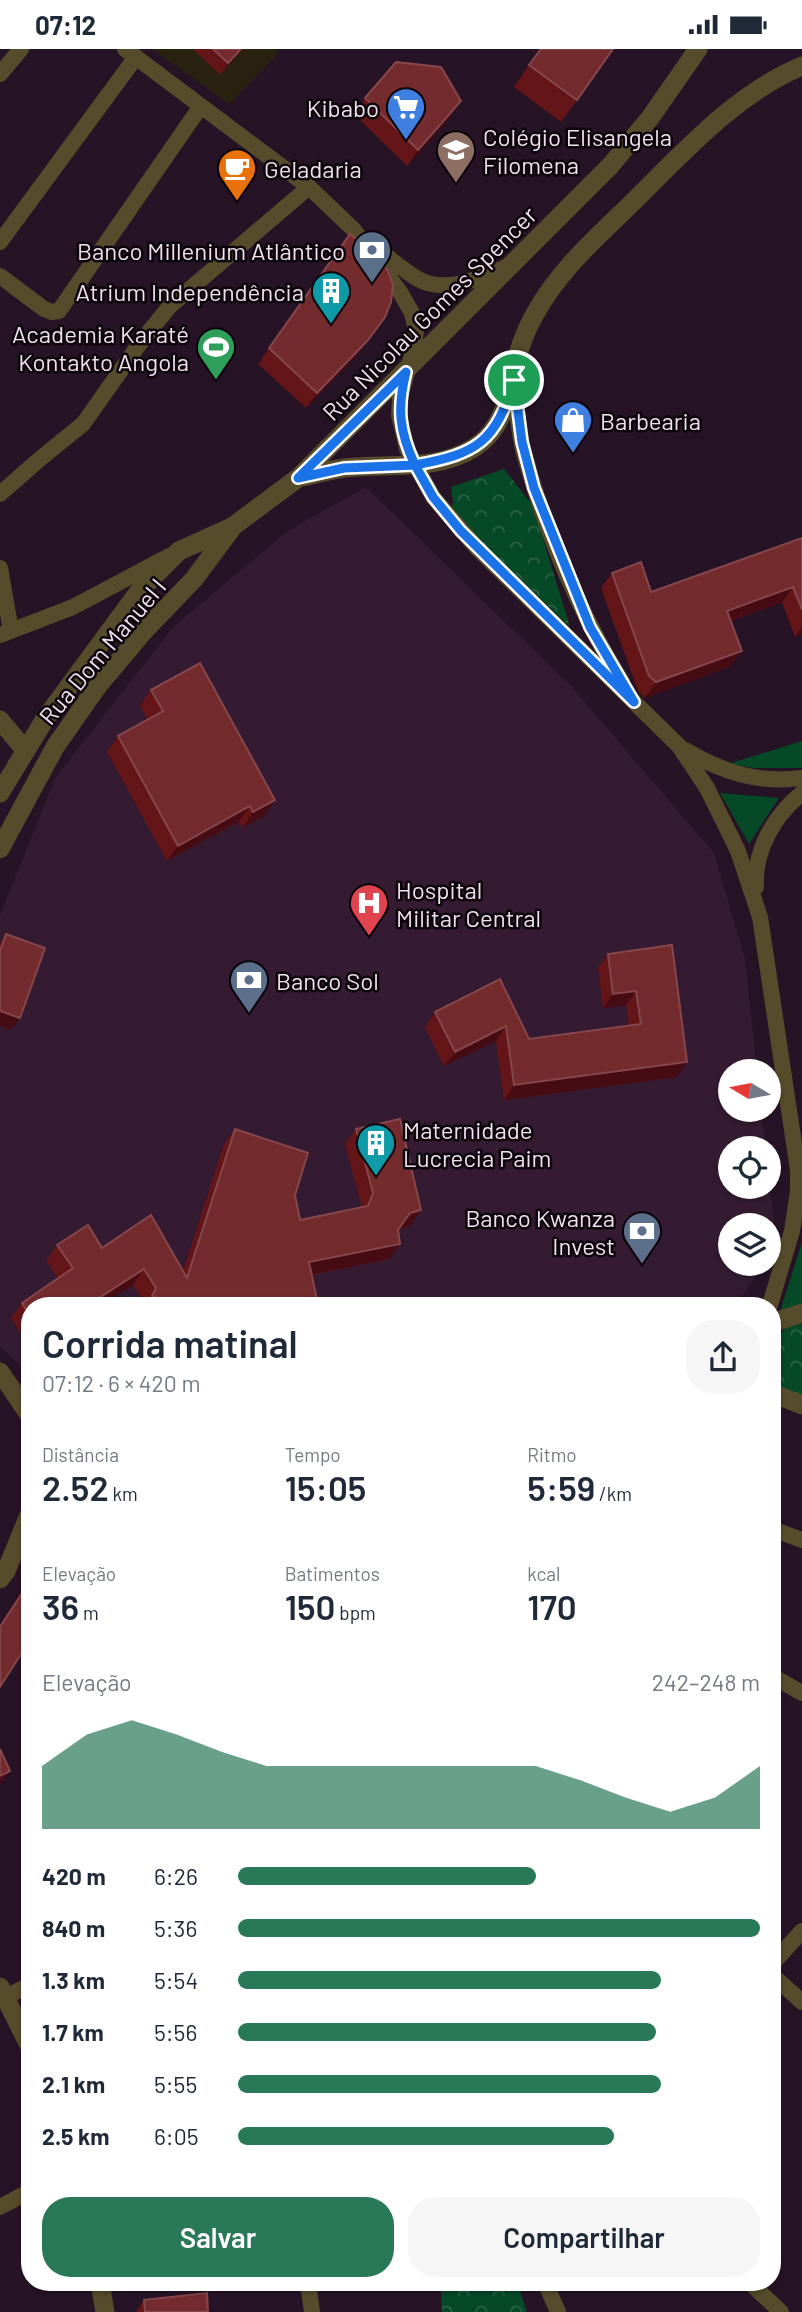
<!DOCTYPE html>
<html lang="pt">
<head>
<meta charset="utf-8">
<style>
  body { margin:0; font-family:Barlow,sans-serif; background:#f6f6f7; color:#1f2937; height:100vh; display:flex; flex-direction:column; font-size:26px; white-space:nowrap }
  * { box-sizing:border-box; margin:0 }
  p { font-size:23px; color:#747a83 }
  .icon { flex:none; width:38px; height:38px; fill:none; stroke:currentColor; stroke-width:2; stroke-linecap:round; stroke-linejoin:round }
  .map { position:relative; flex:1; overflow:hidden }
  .panel { position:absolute; left:21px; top:1248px; width:760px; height:994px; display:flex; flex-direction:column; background:#fff; border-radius:28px; box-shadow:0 2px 5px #0004 }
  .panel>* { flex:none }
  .needle { width:46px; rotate:280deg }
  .controls { position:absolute; left:718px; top:1010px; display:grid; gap:14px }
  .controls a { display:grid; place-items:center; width:63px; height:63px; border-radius:50%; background:#fff; box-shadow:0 2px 5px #0004; font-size:35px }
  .pin { position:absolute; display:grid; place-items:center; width:60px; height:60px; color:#fff; margin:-30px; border:4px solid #fff; border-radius:50%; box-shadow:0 2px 7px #0007 }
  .round { display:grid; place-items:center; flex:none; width:74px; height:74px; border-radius:28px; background:#f6f6f7 }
  .head { display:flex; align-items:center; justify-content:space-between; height:119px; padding:0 21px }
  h1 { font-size:38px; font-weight:600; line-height:52px }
  .stats { display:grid; grid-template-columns:repeat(3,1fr); gap:10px; height:119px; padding:7px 21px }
  .stats div { display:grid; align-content:center }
  .stats b { font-size:35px; font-weight:600 }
  .stats small { font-size:19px; font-weight:400 }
  .stats p { font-size:19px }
  .chart { height:196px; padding:14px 21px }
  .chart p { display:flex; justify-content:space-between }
  .chart svg { width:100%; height:126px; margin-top:7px; fill:#297858; opacity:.7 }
  .action { display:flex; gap:14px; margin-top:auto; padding:14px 21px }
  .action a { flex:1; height:80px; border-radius:28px; background:#297858; color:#fff; font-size:28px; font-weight:600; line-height:80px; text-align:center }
  .action a+a { background:#f6f6f7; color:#1f2937 }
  ul { padding:0 21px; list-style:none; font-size:23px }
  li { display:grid; grid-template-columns:112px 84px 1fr; align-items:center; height:52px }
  li i { height:18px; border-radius:9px; background:#297858 }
  .status { display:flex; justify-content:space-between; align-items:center; height:49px; padding:0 35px; background:#fff; direction:ltr }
  .status svg { height:19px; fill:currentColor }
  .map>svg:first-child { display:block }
  .built { fill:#341b32 }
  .education { fill:#292211 }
  .grass { fill:#054927 }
  .park { fill:url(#park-crowns) }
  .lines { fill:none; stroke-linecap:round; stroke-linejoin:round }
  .minor { stroke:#564b2a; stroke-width:16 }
  .tertiary { stroke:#564b2a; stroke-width:19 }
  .wall { fill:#641517 }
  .shaded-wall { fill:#460b13 }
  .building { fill:#732b2e; stroke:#86474c; stroke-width:2 }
  .route-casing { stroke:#fff; stroke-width:14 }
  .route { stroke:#1a73e8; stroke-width:9 }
  .labels { text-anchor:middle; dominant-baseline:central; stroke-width:5; stroke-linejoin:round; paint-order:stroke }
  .poi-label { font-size:24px; fill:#eee0ec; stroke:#0b040a; text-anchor:start }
  .street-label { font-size:24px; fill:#eee0ec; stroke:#0b040a }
</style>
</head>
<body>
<div class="status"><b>07:12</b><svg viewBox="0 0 49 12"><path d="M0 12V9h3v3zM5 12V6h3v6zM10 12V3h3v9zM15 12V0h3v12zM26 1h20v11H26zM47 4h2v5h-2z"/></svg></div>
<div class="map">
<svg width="802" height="2263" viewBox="0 0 802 2263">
  <defs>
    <pattern id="park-crowns" width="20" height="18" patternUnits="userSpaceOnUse" patternTransform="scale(1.75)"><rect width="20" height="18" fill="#054927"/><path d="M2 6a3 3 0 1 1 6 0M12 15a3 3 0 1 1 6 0" fill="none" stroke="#2a6346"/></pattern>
  </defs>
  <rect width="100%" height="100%" fill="#271326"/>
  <path class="built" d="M 366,438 L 572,638 L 714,804 L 745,910 L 757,1022 L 730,1022 L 730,1060 L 761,1061 L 766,1099 L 730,1099 L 730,1138 L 768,1138 L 768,1124 L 774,1173 L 768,1203 L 768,1176 L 730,1176 L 730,1214 L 765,1215 L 735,1256 L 30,1256 L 30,1324 L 0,1298 L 0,866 L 56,728 L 174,577 L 289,481 Z"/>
  <path class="education" d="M 152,0 L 276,0 L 278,5 L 229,55 Z"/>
  <path class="grass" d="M 802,692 L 802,719 L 754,719 L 728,715 Z
    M 720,744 L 779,749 L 749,795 Z
    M 802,1193 L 802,1255 L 779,1266 Z"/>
  <path class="park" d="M 504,420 L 533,457 L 570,578 L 450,463 L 453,454 L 451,438 Z
    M 802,1269 L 802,1350 L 775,1336 C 769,1308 773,1279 802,1269 Z
    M 425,2233 L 517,2233 L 527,2263 L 442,2263 L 441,2239 L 427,2239 Z"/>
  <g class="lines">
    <path class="minor" d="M 125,0 L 309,138 L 354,181 L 400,243 L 412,264 L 416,281 L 414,298 L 400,349 L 399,366 L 407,400 L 433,448 L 477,499 L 679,697 L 707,739 L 738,802 L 760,868 L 798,1121 L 802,1132
      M 0,25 L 21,0
      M 0,193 L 136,8
      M 369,193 C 385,205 401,220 418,230 C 447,246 481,228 509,217
      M 0,227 L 44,260 L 52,263 L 59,262 L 201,57
      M 514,334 C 517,359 518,384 525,408 C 547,486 580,564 622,633
      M 0,445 L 41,409 L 83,375 L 143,290 L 170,257 L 309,138
      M 0,519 L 11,582
      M 0,586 L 73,558 L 169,507
      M 685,701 C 722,723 759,735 802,729
      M 756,838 C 754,801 774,767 802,744
      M 770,1256 L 792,1182 L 798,1142 L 798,1121
      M 772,1480 L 802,1491
      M 772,1627 L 802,1644
      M 772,1915 L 802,1882
      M 772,1926 L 802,1953
      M 5,1948 L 30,1936
      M 0,2158 L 30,2142
      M 308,2233 L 312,2263
      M 545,2233 L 558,2263
      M 749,2233 L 781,2263"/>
    <path class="tertiary" d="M 298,429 C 313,426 329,421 345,419 C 387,414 437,423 475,398 C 505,379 510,341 517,309 C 521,294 527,279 535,265 C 558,222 598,187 633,153 C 684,103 735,45 802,17
      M 0,671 L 25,701
      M 0,744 L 45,670 L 140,541 L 179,502 L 232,478 L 298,429 L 611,116 L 650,69 L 698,0
      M 0,800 L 55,698 L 97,638 L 145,581 L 194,530 L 232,479
      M 772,1274 L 802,1264
      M 0,1323 L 30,1367
      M 772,1344 L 802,1356
      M 0,1530 L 6,1522 L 30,1464
      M 0,1938 L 30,1998
      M 100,2233 L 105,2263"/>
  </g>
  <path class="wall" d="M 193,0 L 243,0 L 220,26 Z
    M 614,0 L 561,73 L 514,38 L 529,16 Z
    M 365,49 L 461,52 L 450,68 L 407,117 L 354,65 Z
    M 350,185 L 357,306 L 306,359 L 258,315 Z
    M 802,489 L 802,585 L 795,588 L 782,553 L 731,572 L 731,617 L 645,649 L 638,642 L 601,539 L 612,524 L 651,543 Z
    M 151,641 L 264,767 L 242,779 L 239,772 L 167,812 L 107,703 L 118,687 L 148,671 L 140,656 Z
    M 6,885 L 11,981 L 0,977 L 0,894 Z
    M 672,896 L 677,1028 L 504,1051 L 496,992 L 444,1017 L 425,978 L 435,963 L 500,930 L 529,990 L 629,977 L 626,956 L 603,959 L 598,919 L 608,905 Z
    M 235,1080 L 295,1146 L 300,1171 L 362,1158 L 345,1095 L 356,1080 L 410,1177 L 399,1180 L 398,1181 L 400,1195 L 389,1210 L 312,1226 L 318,1256 L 144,1256 L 145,1254 L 133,1236 L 30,1256 L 30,1300 L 11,1269 L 22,1254 L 58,1229 L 46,1212 L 57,1196 L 102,1199 L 183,1222 L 224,1095 Z
    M 30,1529 L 30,1591 L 0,1638 L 0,1576 Z
    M 144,2251 L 208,2263 L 136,2263 Z"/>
  <path class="shaded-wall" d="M 241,0 L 243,0 L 220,26 L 228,14 Z
    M 461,52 L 450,68 L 407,117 L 418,101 Z
    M 385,268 L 357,306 L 306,359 L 317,344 Z
    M 793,538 L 782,553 L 716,577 L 727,562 Z
    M 802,578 L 802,585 L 795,588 Z
    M 742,602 L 731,617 L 645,649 L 656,633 Z
    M 275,751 L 264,767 L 242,779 L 253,763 Z
    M 250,757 L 239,772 L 167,812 L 178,797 Z
    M 636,942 L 626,956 L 603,959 L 613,945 Z
    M 0,962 L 20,969 L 11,981 L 0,977 Z
    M 506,977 L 496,992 L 444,1017 L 455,1003 Z
    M 687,1013 L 677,1028 L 504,1051 L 514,1036 Z
    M 421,1161 L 410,1177 L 399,1180 L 410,1164 Z
    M 400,1195 L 389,1210 L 298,1228 L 309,1213 Z
    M 144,1220 L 133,1236 L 101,1256 L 88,1256 Z
    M 152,1247 L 178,1256 L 146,1256 Z
    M 10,1722 L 0,1736 L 0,1727 Z"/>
  <path class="building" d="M 213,0 L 241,0 L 228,14 Z
    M 541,0 L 613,0 L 577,51 L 529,16 Z
    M 396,13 L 441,18 L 461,52 L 418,101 L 365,49 Z
    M 350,185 L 377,208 L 388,222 L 393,236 L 391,253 L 385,268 L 368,291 L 317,344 L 269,299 Z
    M 802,489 L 802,561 L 793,538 L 727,562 L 742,602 L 656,633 L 649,627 L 612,524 L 641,513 L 651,543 Z
    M 200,614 L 275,751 L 253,763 L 250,757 L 178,797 L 118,687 L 163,662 L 151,641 Z
    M 6,885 L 45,899 L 20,969 L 0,962 L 0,902 Z
    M 672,896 L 687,1013 L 514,1036 L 506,977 L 455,1003 L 435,963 L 500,930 L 529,990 L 641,975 L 636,942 L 613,945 L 608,905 Z
    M 400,1070 L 421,1161 L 410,1164 L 398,1181 L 400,1195 L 309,1213 L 318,1256 L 178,1256 L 152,1247 L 156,1239 L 144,1220 L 88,1256 L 30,1256 L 30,1267 L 22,1254 L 73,1219 L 57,1196 L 88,1176 L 102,1199 L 151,1166 L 187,1229 L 235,1080 L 308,1104 L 295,1146 L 300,1171 L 368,1157 L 373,1144 L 356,1080 Z
    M 30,1532 L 30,1591 L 0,1638 L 0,1578 Z
    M 0,1700 L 10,1722 L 0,1727 Z
    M 207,2244 L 208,2263 L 145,2263 L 144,2251 Z"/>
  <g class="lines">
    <g class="route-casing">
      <path id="route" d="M 514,331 C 496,393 477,405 415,416 C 399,382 397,359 406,323 L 298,429 L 344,419 L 415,416 L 433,448 L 461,482 L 634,653 L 590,578 L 534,439 L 522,393 L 514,331"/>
    </g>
    <use href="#route" class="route"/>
  </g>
  <defs>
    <g id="supermarket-pin" transform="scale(2.0125)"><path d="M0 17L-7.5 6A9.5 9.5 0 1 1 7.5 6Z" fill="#3f7fe0" stroke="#0b040a"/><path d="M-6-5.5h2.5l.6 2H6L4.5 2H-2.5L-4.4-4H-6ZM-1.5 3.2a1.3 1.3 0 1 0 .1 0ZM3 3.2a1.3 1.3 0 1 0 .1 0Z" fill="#fff"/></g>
    <g id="school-pin" transform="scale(2.0125)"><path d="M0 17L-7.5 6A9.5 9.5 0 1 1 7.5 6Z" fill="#8d6e63" stroke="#0b040a"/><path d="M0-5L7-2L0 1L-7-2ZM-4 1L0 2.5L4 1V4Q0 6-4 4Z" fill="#fff"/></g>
    <g id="cafe-pin" transform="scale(2.0125)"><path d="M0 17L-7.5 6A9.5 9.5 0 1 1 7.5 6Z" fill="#e8710a" stroke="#0b040a"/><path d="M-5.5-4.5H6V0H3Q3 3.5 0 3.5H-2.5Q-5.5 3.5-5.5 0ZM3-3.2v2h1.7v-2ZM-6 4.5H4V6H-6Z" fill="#fff"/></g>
    <g id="bank-pin" transform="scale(2.0125)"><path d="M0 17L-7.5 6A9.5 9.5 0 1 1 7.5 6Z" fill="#5c6f8a" stroke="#0b040a"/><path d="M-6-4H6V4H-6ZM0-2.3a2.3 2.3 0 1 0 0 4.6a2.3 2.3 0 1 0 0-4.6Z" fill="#fff"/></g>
    <g id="building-pin" transform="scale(2.0125)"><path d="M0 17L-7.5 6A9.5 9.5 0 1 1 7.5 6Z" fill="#0f9aa8" stroke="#0b040a"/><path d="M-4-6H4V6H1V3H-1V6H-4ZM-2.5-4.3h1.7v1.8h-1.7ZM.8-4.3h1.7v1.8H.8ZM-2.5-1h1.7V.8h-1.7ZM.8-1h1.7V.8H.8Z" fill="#fff"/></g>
    <g id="stadium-pin" transform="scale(2.0125)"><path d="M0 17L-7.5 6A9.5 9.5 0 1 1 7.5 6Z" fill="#2e9e5b" stroke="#0b040a"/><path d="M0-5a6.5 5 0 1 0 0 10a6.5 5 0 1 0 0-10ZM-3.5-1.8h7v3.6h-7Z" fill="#fff"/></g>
    <g id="shop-pin" transform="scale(2.0125)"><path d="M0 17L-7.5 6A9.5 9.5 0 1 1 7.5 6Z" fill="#3f7fe0" stroke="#0b040a"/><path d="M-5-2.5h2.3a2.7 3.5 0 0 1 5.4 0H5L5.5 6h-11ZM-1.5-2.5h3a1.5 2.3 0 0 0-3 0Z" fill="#fff"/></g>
    <g id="hospital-pin" transform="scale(2.0125)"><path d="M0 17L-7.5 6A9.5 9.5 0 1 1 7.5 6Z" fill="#e0444e" stroke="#0b040a"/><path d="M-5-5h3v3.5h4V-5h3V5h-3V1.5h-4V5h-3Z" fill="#fff"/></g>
  </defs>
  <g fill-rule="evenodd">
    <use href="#supermarket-pin" x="406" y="58"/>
    <use href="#school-pin" x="456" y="101"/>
    <use href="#cafe-pin" x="237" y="119"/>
    <use href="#bank-pin" x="372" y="201"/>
    <use href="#building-pin" x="331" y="242"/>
    <use href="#stadium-pin" x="216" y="298"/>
    <use href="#shop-pin" x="573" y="371"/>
    <use href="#hospital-pin" x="369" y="854"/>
    <use href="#bank-pin" x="249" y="931"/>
    <use href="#building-pin" x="376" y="1094"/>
    <use href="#bank-pin" x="642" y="1182"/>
  </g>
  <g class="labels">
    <g class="poi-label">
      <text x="379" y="58" text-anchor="end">Kibabo</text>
      <text x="483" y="87">Colégio Elisangela<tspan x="483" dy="28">Filomena</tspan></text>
      <text x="264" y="119">Geladaria</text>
      <text x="345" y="201" text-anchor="end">Banco Millenium Atlântico</text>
      <text x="304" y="242" text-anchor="end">Atrium Independência</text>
      <text x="189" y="284" text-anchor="end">Academia Karaté<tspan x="189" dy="28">Kontakto Angola</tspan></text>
      <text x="600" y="371">Barbearia</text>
      <text x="396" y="840">Hospital<tspan x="396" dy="28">Militar Central</tspan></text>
      <text x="276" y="931">Banco Sol</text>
      <text x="403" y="1080">Maternidade<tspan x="403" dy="28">Lucrecia Paim</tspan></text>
      <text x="615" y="1168" text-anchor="end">Banco Kwanza<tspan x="615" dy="28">Invest</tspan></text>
    </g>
    <g class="street-label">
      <text transform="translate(429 264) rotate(-45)">Rua Nicolau Gomes Spencer</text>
      <text transform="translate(102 602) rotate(-50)">Rua Dom Manuel I</text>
    </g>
  </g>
</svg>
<div class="controls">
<a><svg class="needle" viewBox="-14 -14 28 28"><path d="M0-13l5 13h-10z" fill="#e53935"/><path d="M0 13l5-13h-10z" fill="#747a83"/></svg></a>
<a><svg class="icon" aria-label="locate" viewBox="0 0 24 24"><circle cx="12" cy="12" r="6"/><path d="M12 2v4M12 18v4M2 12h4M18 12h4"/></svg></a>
<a><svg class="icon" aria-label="layers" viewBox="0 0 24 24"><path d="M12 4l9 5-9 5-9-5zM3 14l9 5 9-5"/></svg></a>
</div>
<div class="pin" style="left:514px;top:331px;background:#1e9e55"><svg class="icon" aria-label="arrive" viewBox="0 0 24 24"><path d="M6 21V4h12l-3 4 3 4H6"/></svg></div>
<section class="panel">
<div class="head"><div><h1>Corrida matinal</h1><p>07:12 · 6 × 420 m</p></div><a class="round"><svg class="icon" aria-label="share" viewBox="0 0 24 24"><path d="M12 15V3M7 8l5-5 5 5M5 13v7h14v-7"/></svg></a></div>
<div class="stats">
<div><p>Distância</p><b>2.52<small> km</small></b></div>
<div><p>Tempo</p><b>15:05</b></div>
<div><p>Ritmo</p><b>5:59<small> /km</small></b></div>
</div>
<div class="stats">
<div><p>Elevação</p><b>36<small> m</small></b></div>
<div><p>Batimentos</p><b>150<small> bpm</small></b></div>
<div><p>kcal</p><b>170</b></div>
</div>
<div class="chart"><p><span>Elevação</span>242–248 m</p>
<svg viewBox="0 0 160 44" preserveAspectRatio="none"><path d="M0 44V22L10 11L20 6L30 11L40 17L50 22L60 22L70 22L80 22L90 22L100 22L110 22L120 27L130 33L140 38L150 33L160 22V44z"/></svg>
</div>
<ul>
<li><b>420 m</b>6:26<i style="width:57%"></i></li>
<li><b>840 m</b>5:36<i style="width:100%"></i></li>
<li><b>1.3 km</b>5:54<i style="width:81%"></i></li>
<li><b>1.7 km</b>5:56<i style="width:80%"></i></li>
<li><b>2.1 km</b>5:55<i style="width:81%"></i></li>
<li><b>2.5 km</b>6:05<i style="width:72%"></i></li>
</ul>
<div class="action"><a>Salvar</a><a>Compartilhar</a></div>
</section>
</div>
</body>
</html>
